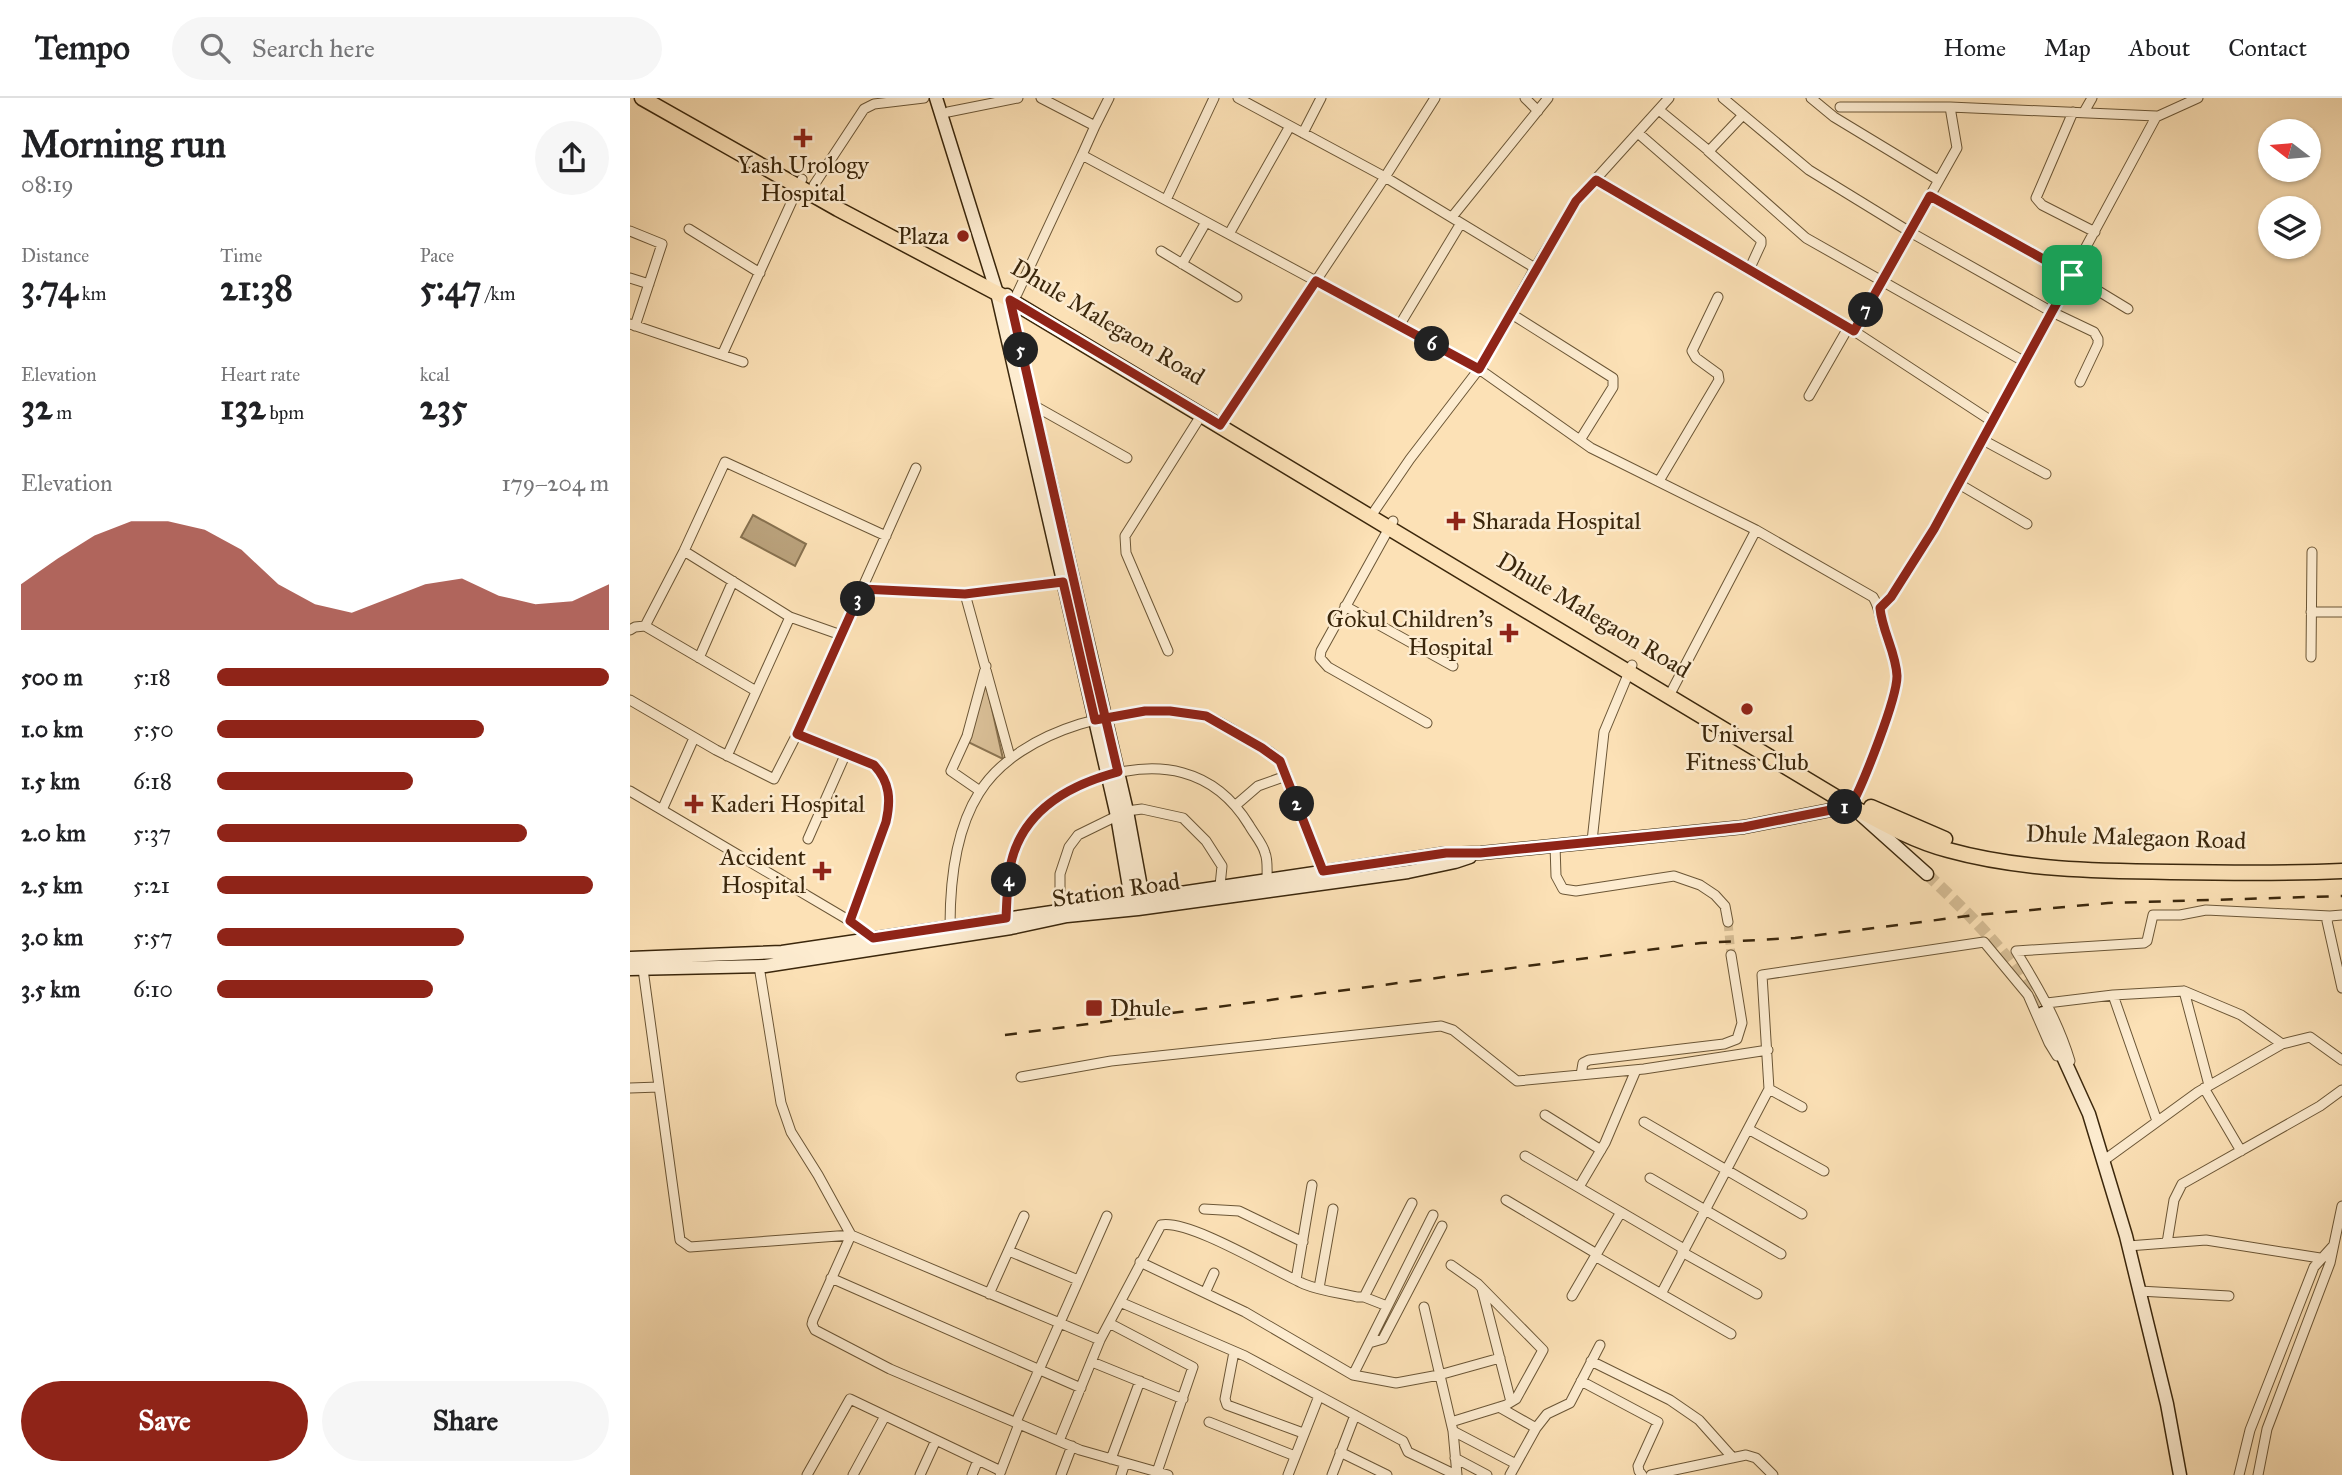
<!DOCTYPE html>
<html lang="en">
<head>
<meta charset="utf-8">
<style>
  body { margin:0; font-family:"IM FELL Great Primer",serif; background:#f6f6f6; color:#202124; height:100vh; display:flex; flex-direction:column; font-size:26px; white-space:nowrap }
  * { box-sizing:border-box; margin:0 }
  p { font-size:23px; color:#757577 }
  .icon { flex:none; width:38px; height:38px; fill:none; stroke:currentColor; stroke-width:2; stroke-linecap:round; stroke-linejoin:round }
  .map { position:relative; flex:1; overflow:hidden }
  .drawer { display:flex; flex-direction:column; background:#fff; width:630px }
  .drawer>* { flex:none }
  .needle { width:46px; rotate:286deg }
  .fabs { position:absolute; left:1628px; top:21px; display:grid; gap:14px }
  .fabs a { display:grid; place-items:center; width:63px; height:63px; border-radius:50%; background:#fff; box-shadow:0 2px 5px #0004; font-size:35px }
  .pin { position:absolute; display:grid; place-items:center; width:60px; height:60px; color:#fff; margin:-30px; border-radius:14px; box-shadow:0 4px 10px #0006 }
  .km { position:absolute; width:35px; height:35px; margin:-18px; border-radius:50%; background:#222; color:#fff; font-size:19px; line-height:35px; text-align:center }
  .round { display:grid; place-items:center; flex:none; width:74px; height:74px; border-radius:37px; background:#f6f6f6 }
  .head { display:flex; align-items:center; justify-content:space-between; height:119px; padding:0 21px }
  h1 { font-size:38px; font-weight:800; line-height:52px }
  .figures { display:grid; grid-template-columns:repeat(3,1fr); gap:10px; height:119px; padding:7px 21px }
  .figures div { display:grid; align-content:center }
  .figures b { font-size:35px; font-weight:800 }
  .figures small { font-size:19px; font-weight:400 }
  .figures p { font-size:19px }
  .chart { height:196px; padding:14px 21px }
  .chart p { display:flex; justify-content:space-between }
  .chart svg { width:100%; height:126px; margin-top:7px; fill:#8f2418; opacity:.7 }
  .action { display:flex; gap:14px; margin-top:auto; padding:14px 21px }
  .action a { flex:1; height:80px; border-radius:42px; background:#8f2418; color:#fff; font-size:28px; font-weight:800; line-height:80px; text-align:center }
  .action a+a { background:#f6f6f6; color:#202124 }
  ul { padding:0 21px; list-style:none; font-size:23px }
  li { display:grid; grid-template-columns:112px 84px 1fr; align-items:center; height:52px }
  li i { height:18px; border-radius:9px; background:#8f2418 }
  header { display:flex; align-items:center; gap:42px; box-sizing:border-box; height:98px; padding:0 35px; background:#fff; border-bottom:2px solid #e0e0e0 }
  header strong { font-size:33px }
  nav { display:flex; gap:38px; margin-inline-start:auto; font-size:24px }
  .search { width:490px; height:63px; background:#f6f6f6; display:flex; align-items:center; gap:18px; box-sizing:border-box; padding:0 24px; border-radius:38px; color:#757577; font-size:26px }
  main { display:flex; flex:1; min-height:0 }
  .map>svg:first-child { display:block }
  .green { fill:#dbc199; stroke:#8b7452; stroke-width:2 }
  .water { fill:#baa27c; stroke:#87714f; stroke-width:2 }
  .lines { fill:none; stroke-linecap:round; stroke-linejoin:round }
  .street-tunnel { stroke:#d5bc94; stroke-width:9; stroke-dasharray:9 4.5; stroke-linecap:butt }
  .secondary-tunnel { stroke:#d5bc94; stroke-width:12; stroke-dasharray:12 6; stroke-linecap:butt }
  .street-casing { stroke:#6b5636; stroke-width:11 }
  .secondary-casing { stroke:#3b270c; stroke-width:15 }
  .primary-casing { stroke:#3b270c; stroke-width:17 }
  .street { stroke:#fdecd0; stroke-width:9 }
  .secondary { stroke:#fdecd0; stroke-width:12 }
  .primary { stroke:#fce1b6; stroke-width:14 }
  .rail { stroke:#3b270c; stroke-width:2.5; stroke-dasharray:12 12; stroke-linecap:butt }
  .route-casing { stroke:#fff; stroke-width:14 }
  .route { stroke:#8f2418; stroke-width:9 }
  .poi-dot { fill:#8f2418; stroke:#fdecd0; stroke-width:2.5 }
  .labels { text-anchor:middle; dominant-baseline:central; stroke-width:5; stroke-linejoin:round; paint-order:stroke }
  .poi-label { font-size:24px; fill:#3b270c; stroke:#fdecd0; text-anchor:end }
  .street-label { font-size:24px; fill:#3b270c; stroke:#fdecd0 }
</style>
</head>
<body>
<header>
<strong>Tempo</strong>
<div class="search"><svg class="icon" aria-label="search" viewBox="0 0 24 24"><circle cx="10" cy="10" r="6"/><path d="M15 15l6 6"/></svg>Search here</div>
<nav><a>Home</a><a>Map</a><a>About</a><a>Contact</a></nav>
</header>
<main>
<section class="drawer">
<div class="head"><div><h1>Morning run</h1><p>08:19</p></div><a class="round"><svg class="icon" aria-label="share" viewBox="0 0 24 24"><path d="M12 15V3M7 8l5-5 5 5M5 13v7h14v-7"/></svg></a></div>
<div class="figures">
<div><p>Distance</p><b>3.74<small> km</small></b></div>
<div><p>Time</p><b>21:38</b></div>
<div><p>Pace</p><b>5:47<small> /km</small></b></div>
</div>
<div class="figures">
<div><p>Elevation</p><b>32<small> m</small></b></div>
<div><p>Heart rate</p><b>132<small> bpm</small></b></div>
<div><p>kcal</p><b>235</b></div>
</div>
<div class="chart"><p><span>Elevation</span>179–204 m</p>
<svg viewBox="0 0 160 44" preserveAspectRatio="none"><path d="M0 44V28L10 19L20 11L30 6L40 6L50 9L60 16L70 28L80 35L90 38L100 33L110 28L120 26L130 32L140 35L150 34L160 28V44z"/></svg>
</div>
<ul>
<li><b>500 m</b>5:18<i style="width:100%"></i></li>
<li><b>1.0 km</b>5:50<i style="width:68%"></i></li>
<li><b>1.5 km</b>6:18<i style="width:50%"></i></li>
<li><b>2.0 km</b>5:37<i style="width:79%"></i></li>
<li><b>2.5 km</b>5:21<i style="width:96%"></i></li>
<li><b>3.0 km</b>5:57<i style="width:63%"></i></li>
<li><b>3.5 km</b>6:10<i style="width:55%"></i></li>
</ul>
<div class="action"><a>Save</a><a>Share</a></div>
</section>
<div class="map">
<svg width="1712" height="1377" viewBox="0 0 1712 1377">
  <rect width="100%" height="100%" fill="#fce1b6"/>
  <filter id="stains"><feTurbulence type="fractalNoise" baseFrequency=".00286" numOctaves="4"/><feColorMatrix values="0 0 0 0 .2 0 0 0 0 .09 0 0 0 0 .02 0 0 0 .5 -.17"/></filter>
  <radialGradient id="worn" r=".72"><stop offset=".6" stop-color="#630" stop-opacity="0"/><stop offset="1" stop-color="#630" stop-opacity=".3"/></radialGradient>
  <path class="green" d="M 356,584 L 373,661 L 338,644 Z"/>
  <path class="water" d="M 123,417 L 176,446 L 165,468 L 111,439 Z"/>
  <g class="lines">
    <path class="street-tunnel" d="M 1098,824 L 1101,857"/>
    <path class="secondary-tunnel" d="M 1297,776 C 1340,817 1387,862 1413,915"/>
    <g class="street-casing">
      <path id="street" d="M 411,0 L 465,28 L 452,57 L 849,271 L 961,350 L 1126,432 L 1243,499 C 1250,510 1249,518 1253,529 C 1259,546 1268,564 1266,582 C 1263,615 1238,667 1225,700
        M 608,0 L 755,79 L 905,170 L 849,271 L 780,361 L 741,418
        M 895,0 L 908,13
        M 1093,0 L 1179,72 L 1280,134 L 1422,214 L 1464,234 L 1468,241 L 1468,246 L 1450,284
        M 1181,0 L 1204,19 L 1308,82
        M 1029,12 L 1079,53 L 1113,17
        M 318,14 L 388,0
        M 1443,14 L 1406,100 L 1412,107 L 1465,134
        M 1454,14 L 1462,0
        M 1526,19 L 1568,0
        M 465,28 L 479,0
        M 673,35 L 691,0
        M 1008,35 L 1131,142 L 1131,146 L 1119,172
        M 1078,53 L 1176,140 L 1395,264
        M 966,82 L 1224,233 L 1327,50 L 1320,9 L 1210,9
        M 184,87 L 234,11 L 244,6 L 294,0
        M 1300,98 L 1442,177 L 1498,211
        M 536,102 L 584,0
        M 822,119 L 918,0
        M 59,131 L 130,175
        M 0,133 L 32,146 L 5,228
        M 599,136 L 660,28
        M 531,153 L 607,199
        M 552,166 L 576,124
        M 905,170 L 946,103 L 1039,0
        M 0,180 L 19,186
        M 387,196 L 452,57
        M 880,215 L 983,280 L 983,289 L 950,342
        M 0,226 L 92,257 L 172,81
        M 769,228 L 831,125
        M 1224,233 L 1363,324
        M 92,257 L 113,264
        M 1179,298 L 1218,230
        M 403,307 L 497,360
        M 590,327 L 755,79 L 805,0
        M 1353,342 L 1416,376
        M 1029,383 L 1089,282 L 1088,276 L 1066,260 L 1062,253 L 1088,199
        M 1329,386 L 1397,426
        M 763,423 L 691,553 L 690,560 L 698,569 L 797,625
        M 54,453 L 160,519 L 211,537
        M 232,491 L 340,496 L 433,484
        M 335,496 L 380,659
        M 715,508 L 823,568
        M 1250,510 L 1261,499 L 1304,431 L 1526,19 L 1526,18 L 1320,9
        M 1681,514 L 1712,514
        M 15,528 L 54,453 L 95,364 L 256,438
        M 0,532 L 5,529 L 15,528 L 126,593
        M 538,553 L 496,455 L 495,438 L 572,316
        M 1681,559 L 1682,454
        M 69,560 L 103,483
        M 1039,598 L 1126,432
        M 0,602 L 86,652 L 144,681 L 167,636 L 286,370
        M 167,636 L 244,667 C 260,684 261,702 256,724 L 220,823
        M 97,658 L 160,519
        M 0,693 L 215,820 L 245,841
        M 350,693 L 321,673 L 337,638 L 356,568
        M 606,707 L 628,688 L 656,678
        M 32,712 L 64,640
        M 178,741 L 216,655
        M 962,743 L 974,634 L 1002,567
        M 925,747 L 926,778 L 933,791 L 946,793 L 1044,778 L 1070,787 L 1085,797 L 1095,808 L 1098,824
        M 430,812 L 430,776 L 439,749 L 448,737 L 497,713 L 512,711 L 553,720 L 576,743 L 592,768 L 590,788
        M 1712,817 L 1700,818 L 1697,823 L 1712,890
        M 376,820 C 378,788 378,755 397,728 C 413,704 440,690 466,681 C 528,660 584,670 619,727 C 624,736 633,746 635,755 C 638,762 637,773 637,781
        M 320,828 C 320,784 325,733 349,695 C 389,630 503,602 573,618 C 588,621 603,632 616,640 C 626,646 644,654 651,664 C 656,672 659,685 662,694 C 672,720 683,747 693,773
        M 129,868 L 151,1005 L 161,1034 L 188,1077 L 221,1137 L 470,1242
        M 13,871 L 50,1142 L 60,1149 L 221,1137 L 183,1222 L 182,1226 L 185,1232 L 260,1271 L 450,1352 L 538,1377
        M 1554,893 L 1579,987
        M 1483,897 L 1527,1023
        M 1417,905 L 1483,897 L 1554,893 L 1611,917 L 1652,946 L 1680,939 L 1712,962
        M 1440,963 C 1428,923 1408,889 1386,853 L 1514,845 L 1517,843 L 1523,817 L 1550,817 L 1576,812 L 1700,818
        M 951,977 L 953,965 L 959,962 L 1094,946 L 1107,941 L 1112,925 L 1101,857
        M 391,979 L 481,963 L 811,928 L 823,932 L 887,983 L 1014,971 L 1138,952
        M 0,990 L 29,989
        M 1574,990 L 1611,1053
        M 1139,991 L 1172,1009
        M 915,1017 L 971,1052
        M 1014,1024 L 1172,1116
        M 1118,1031 L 1194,1073
        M 895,1058 L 1054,1151
        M 1473,1063 L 1568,994 L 1652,946
        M 1020,1080 L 1151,1156
        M 949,1089 L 975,1045 L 1006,972
        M 876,1102 L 967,1156
        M 574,1111 L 609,1113 L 673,1144
        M 1537,1145 L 1544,1102 L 1552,1086 L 1690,1008 L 1712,992
        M 1498,1148 L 1576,1142 L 1690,1160
        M 379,1153 L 448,1182
        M 1052,1154 L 1127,1196
        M 965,1158 L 1101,1236
        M 510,1164 L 615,1214 L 723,1277 L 766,1285 L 809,1277 L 870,1260
        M 201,1180 L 451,1290
        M 666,1182 L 682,1087
        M 689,1190 L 703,1111
        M 852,1191 L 881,1304
        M 1509,1193 L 1599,1198
        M 575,1195 L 584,1175
        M 359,1196 L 394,1118
        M 1031,1196 L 1139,991 L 1132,877 L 1354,844 L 1398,897 L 1419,945 L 1427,958
        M 942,1198 L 991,1114
        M 734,1199 L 782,1105
        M 490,1204 L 615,1258 L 773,1343 L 778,1354 L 826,1377
        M 794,1209 L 823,1333 L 827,1377
        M 479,1225 L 563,1269 L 527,1374
        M 739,1245 L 753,1241 L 812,1128
        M 604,1254 L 595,1301 L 597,1307 L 673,1335
        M 961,1263 L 1040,1302 L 1069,1322 L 1103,1360
        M 462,1264 L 553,1301
        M 723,1277 L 803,1117
        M 951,1283 L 1028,1324 L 1008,1368 L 1009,1373 L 1012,1377
        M 869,1309 L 906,1330
        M 386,1324 L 477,1118
        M 579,1324 L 665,1358
        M 821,1324 L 876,1307 L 886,1301 L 913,1252 L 848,1186 L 821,1167
        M 823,1333 L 886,1366
        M 429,1343 L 470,1242 L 531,1127 C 559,1121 644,1173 674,1186 C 691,1193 710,1195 727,1199 L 734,1199 L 757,1208
        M 710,1354 L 757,1377
        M 825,1360 L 857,1377
        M 481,1361 L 510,1283
        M 370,1375 L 389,1326
        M 177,1377 L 220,1301 L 371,1373
        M 223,1377 L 255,1318
        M 290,1377 L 306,1342
        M 342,1377 L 348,1362
        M 431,1377 L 442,1348
        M 491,1377 L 495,1365
        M 658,1377 L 689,1298
        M 702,1377 L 725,1317
        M 880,1377 L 906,1330 L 917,1316 L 940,1305 L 970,1247
        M 1021,1377 L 1116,1357 L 1126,1360 L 1143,1377
        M 1609,1377 L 1620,1332 L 1684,1169 L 1703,1148
        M 1628,1377 L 1637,1331 L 1700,1165 L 1712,1108"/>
    </g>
    <g class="secondary-casing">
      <path id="secondary" d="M 306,0 L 367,195 L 487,718 L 501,801
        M 377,197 L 497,713 L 513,800
        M 0,860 L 152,854 L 812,756 L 851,755 L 1114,729 L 1221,708 L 1297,776
        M 0,871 L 135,868 L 381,830 L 437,818 L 508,811 L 778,774 L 825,764 L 840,759
        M 1413,915 L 1459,1016 L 1496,1138 L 1537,1306 L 1550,1377"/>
    </g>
    <g class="primary-casing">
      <path id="primary" d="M 12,0 L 208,111 L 380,202 L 1221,708 C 1252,725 1283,743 1318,752 C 1390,772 1466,773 1541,774 C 1598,775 1655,776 1712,773
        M 1241,709 L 1315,741"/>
    </g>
    <use href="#street" class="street"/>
    <use href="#secondary" class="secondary"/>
    <use href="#primary" class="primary"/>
    <path class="rail" d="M 375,937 L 1071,845 L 1165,840 L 1346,817 L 1478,805 L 1712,798"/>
  </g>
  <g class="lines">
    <g class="route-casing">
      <path id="route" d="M 1442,177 L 1304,431 L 1261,499 L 1250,510 C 1252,533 1266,554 1267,578 C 1267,601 1233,686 1221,708 L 1114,729 L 850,755 L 816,755 L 693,773 L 650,663 L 632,650 L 576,618 L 540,613 L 515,613 L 465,622 L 433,484 L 335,496 L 232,491 L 167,636 L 244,667 C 260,684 261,702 256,724 L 220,823 L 243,840 L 376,820 C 377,802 377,783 381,765 C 393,712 439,687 488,674 C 451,517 415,360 380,202 L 590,327 L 686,183 L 849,271 L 946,103 L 966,82 L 1224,233 L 1300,98 L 1442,177"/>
    </g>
    <use href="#route" class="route"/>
  </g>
  <g class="poi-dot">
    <path d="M169.5 29.5h7v7h7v7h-7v7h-7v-7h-7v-7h7z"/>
    <circle cx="333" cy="138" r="7"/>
    <path d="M822.5 412.5h7v7h7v7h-7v7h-7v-7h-7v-7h7z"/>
    <path d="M875.5 524.5h7v7h7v7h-7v7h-7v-7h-7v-7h7z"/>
    <circle cx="1117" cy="611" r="7"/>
    <path d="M60.5 695.5h7v7h7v7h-7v7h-7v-7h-7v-7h7z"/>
    <path d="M188.5 762.5h7v7h7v7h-7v7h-7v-7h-7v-7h7z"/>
    <rect x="455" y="901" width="18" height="18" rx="3.5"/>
  </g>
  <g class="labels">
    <g class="poi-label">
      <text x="173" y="67" text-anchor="middle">Yash Urology<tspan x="173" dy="28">Hospital</tspan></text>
      <text x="319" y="138">Plaza</text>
      <text x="842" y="423" text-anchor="start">Sharada Hospital</text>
      <text x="863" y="521">Gokul Children's<tspan x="863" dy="28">Hospital</tspan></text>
      <text x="1117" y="636" text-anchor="middle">Universal<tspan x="1117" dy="28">Fitness Club</tspan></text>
      <text x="80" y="706" text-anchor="start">Kaderi Hospital</text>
      <text x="176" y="759">Accident<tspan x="176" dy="28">Hospital</tspan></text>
      <text x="480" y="910" text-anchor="start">Dhule</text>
    </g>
    <g class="street-label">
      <text transform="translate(478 224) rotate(31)">Dhule Malegaon Road</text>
      <text transform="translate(964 517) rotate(31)">Dhule Malegaon Road</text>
      <text transform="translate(1506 739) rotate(2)">Dhule Malegaon Road</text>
      <text transform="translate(486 792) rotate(-8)">Station Road</text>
    </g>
  </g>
  <rect width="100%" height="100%" filter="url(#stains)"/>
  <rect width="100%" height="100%" fill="url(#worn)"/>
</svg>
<div class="fabs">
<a><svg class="needle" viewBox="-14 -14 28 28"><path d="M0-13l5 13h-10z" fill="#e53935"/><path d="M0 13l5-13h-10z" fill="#757577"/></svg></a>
<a><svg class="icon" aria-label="layers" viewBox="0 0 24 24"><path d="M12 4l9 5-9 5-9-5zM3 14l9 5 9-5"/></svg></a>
</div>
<div class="pin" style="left:1442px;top:177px;background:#1e9e55"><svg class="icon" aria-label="arrive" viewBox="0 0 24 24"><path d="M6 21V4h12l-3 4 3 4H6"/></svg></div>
<b class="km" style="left:1215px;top:709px">1</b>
<b class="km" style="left:667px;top:706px">2</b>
<b class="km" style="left:228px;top:501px">3</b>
<b class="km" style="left:379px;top:782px">4</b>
<b class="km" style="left:391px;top:252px">5</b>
<b class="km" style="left:802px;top:246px">6</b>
<b class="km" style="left:1236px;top:212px">7</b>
</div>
</main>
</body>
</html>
